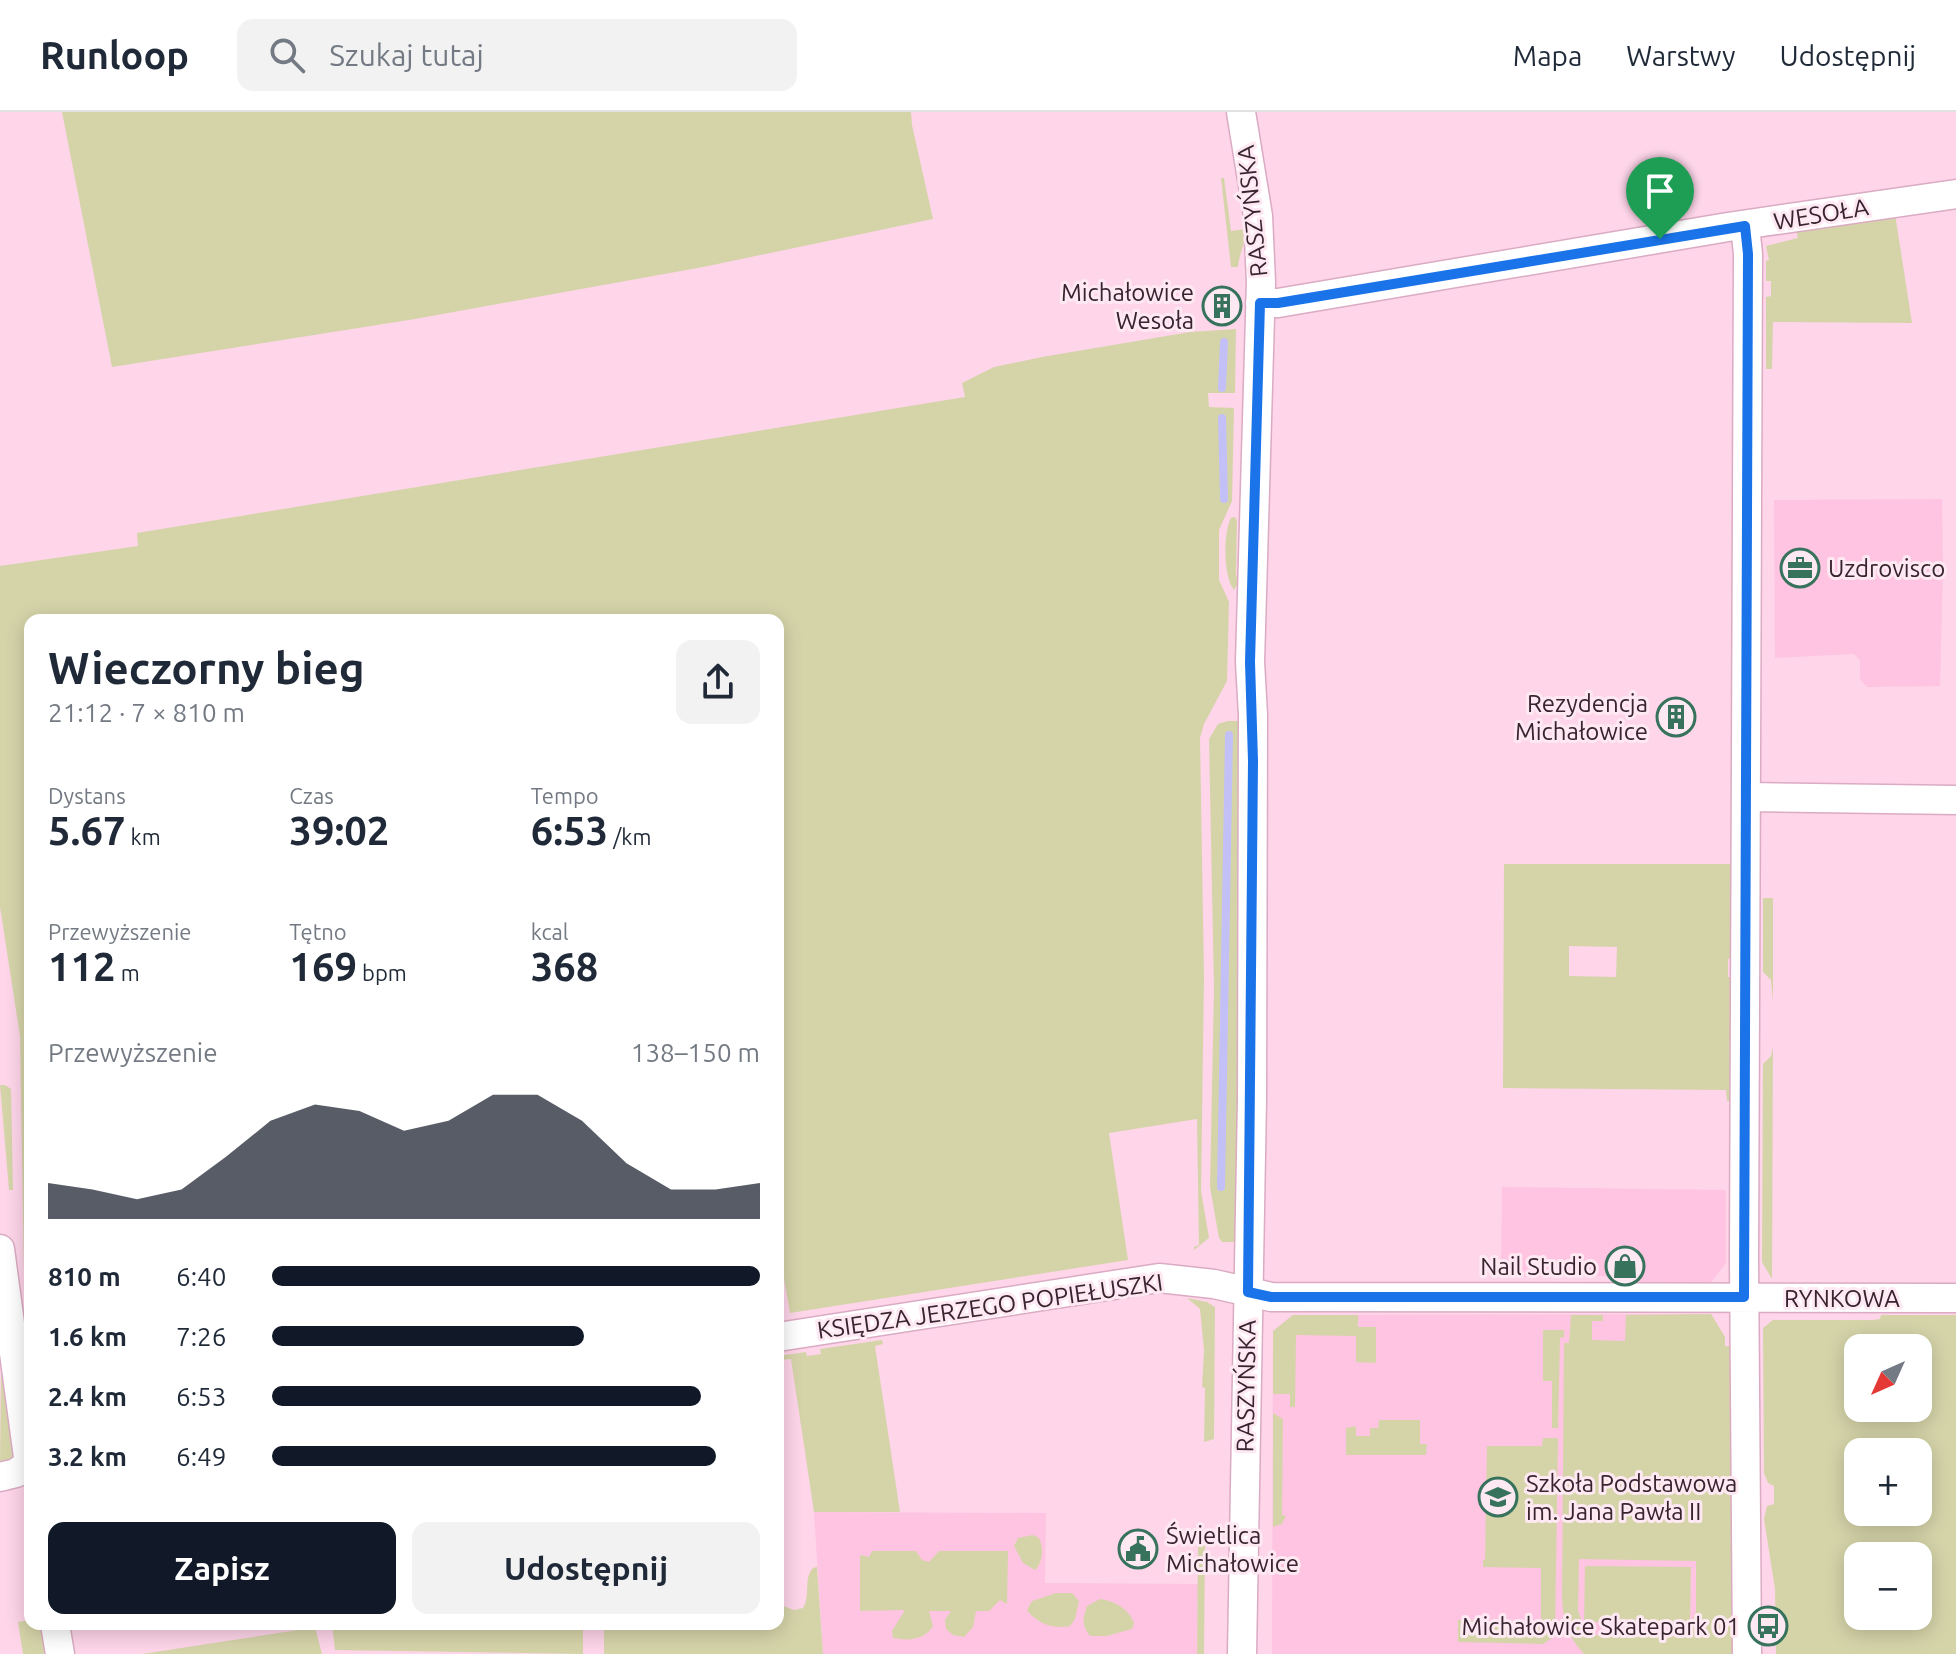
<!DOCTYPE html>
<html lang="pl">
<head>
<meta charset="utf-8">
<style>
  body { margin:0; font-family:Ubuntu,sans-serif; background:#f2f2f3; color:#1f2937; height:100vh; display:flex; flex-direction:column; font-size:30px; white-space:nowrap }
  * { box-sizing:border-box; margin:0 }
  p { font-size:26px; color:#747a83 }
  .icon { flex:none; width:44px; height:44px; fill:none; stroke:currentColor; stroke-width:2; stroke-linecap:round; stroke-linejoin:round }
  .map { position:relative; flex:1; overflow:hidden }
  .panel { position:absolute; left:24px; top:502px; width:760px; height:1016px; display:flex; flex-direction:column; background:#fff; border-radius:16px; box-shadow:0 4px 20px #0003 }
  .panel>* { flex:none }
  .needle { width:52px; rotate:225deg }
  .buttons { position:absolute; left:1844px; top:1222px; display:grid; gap:16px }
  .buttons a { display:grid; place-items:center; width:88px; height:88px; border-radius:16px; background:#fff; box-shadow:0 4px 20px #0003; font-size:40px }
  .pin { position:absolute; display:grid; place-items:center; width:68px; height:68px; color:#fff; margin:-82px -34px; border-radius:50% 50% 50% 0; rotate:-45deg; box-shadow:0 0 8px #0007 }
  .pin .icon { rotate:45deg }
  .round { display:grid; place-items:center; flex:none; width:84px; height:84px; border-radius:16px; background:#f2f2f3 }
  .headline { display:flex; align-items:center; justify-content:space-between; height:136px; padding:0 24px }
  h1 { font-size:44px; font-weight:600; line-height:60px }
  .stats { display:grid; grid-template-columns:repeat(3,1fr); gap:12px; height:136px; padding:8px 24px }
  .stats div { display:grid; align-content:center }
  .stats b { font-size:40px; font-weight:600 }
  .stats small { font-size:22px; font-weight:400 }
  .stats p { font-size:22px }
  .chart { height:224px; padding:16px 24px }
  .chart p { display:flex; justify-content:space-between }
  .chart svg { width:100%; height:144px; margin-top:8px; fill:#111827; opacity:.7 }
  .action { display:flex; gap:16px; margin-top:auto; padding:16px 24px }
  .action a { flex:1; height:92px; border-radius:16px; background:#111827; color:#fff; font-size:32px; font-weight:600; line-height:92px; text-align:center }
  .action a+a { background:#f2f2f3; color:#1f2937 }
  ul { padding:0 24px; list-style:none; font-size:26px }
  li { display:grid; grid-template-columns:128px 96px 1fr; align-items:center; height:60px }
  li i { height:20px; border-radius:10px; background:#111827 }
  header { display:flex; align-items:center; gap:48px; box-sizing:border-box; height:112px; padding:0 40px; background:#fff; border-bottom:2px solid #e0e1e3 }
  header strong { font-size:38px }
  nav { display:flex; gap:44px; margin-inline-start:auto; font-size:28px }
  .search { width:560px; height:72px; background:#f2f2f3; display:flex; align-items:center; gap:20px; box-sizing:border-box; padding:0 28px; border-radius:16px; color:#747a83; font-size:30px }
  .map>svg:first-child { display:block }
  .built { fill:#fec4e1 }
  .green { fill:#d5d4a9; fill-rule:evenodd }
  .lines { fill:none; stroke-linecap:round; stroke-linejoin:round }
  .stream { stroke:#c3c0f7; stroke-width:8 }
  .street-casing { stroke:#dbabc3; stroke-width:31 }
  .street { stroke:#fff; stroke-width:28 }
  .route-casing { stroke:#fff; stroke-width:16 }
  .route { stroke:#1a73e8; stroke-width:10 }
  .labels { text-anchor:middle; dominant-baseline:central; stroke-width:6; stroke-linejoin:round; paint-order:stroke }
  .street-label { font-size:24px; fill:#37242e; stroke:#fee9f3 }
  .poi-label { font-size:24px; fill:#37242e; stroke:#fee9f3; text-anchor:end }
</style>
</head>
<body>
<header>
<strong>Runloop</strong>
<div class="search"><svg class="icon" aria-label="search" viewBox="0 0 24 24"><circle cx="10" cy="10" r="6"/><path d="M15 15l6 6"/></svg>Szukaj tutaj</div>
<nav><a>Mapa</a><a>Warstwy</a><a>Udostępnij</a></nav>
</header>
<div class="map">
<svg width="1956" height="1542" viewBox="0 0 1956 1542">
  <rect width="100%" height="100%" fill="#fed5e9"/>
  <path class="built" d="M 1942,387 L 1943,455 L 1940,574 L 1867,575 L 1860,567 L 1860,548 L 1854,542 L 1775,546 L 1774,388 Z
    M 1502,1075 L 1726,1078 L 1726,1151 L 1710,1172 L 1615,1172 L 1614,1164 L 1501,1165 Z
    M 1711,1202 L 1725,1225 L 1723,1542 L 1272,1542 L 1273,1219 L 1293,1203 Z
    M 814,1400 L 1046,1401 L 1045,1471 L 1198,1472 L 1197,1542 L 823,1542 Z"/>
  <path class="green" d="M 62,0 L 911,0 L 912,13 L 933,107 L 703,155 L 415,207 L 112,255 Z
    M 1221,66 L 1224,66 L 1231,119 L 1246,117 C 1246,131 1239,141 1238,155 L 1231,155 Z
    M 1895,102 L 1912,211 L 1773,210 L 1772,257 L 1766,257 L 1766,185 L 1771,184 L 1771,169 L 1766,169 L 1766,149 L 1769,148 L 1766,134 L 1798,126 L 1796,117 Z
    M 1236,217 L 1235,281 L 1208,281 L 1209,295 L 1234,296 L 1232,389 L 1219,418 L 1219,468 L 1229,490 L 1227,569 L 1204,612 L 1200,626 L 1204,865 L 1201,1079 L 1209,1126 L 1194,1138 L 1194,1135 L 1199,1133 L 1197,1007 L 1109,1021 L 1128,1148 L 790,1201 L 778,1132 L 778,508 L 30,508 L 30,1215 L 24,1162 L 20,924 L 0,795 L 0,454 L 138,434 L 137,421 L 965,285 L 962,271 L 994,255 L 1042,245 L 1190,220 Z
    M 1235,405 L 1237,409 L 1236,463 L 1239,469 L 1234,478 C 1223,465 1223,421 1231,406 Z
    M 1228,609 L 1242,609 L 1239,1130 L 1222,1130 L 1219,1126 L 1210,1075 L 1214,877 L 1209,627 L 1218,612 Z
    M 1504,752 L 1734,752 L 1733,846 L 1728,847 L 1728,865 L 1733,865 L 1733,989 L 1727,989 L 1726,978 L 1503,976 ZM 1569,834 L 1617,835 L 1616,865 L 1569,864 Z
    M 1763,786 L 1773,786 L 1773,890 L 1771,868 L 1763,860 Z
    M 1773,935 L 1772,1167 L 1762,1150 L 1763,952 L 1771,944 Z
    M 0,973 L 5,973 L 11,977 L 13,1078 L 9,1078 Z
    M 1187,1186 L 1207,1190 L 1215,1195 L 1214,1327 L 1204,1330 L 1205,1276 L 1202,1275 L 1204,1238 L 1200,1197 Z
    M 1711,1202 L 1725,1225 L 1725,1234 L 1736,1234 L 1737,1542 L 1584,1542 C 1569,1526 1563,1510 1562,1487 L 1564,1231 L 1569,1231 L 1571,1203 L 1603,1203 L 1603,1209 L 1592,1209 L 1592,1228 L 1625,1229 L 1626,1203 ZM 1579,1447 L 1696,1449 L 1696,1499 L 1686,1524 L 1587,1523 L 1578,1499 Z
    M 1293,1203 L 1358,1203 L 1358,1215 L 1376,1215 L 1376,1251 L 1356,1250 L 1356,1224 L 1296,1223 L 1295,1295 L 1290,1295 L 1290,1282 L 1273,1282 L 1273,1219 Z
    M 1881,1203 L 1956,1203 L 1956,1542 L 1776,1542 L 1775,1477 L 1764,1407 L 1767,1394 L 1774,1392 L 1774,1374 L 1768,1371 L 1764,1361 L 1763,1216 L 1773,1208 L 1873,1208 L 1880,1207 ZM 1858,1236 L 1918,1236 L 1918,1296 L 1858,1296 ZM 1858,1340 L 1918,1340 L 1918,1400 L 1858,1400 ZM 1858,1444 L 1918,1444 L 1918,1504 L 1858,1504 Z
    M 1543,1218 L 1564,1218 L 1564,1225 L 1560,1226 L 1558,1316 L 1552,1316 L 1552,1269 L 1543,1269 Z
    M 882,1228 L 883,1232 L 875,1234 L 900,1400 L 814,1400 L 791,1247 L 778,1248 L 778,1244 L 806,1240 L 807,1244 L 821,1242 L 820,1237 Z
    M 1,1259 L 7,1264 L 14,1342 L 8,1351 L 0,1355 Z
    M 1273,1301 L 1283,1307 L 1282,1403 L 1286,1404 L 1282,1412 L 1273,1415 Z
    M 1379,1308 L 1420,1308 L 1420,1332 L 1427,1332 L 1426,1343 L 1346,1343 L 1346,1316 L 1356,1314 L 1356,1324 L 1370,1324 L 1370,1316 L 1378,1316 Z
    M 1543,1326 L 1558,1326 L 1555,1524 L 1543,1532 L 1458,1530 L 1458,1508 L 1541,1510 L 1541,1456 L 1483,1455 L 1483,1448 L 1485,1448 L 1487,1334 L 1542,1334 Z
    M 1033,1423 L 1039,1426 C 1044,1436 1043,1450 1035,1458 L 1023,1451 L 1014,1434 L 1018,1426 Z
    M 1198,1430 L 1205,1430 L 1204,1542 L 1197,1542 Z
    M 872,1439 L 916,1439 L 922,1448 L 929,1450 L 939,1439 L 1008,1439 L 1007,1492 L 1000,1488 L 989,1499 L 976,1499 L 973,1515 L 964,1525 L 953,1523 L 946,1517 L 945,1508 L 951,1499 L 929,1499 L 933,1514 C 925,1528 908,1529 893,1526 L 892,1519 L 905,1498 L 860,1499 L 860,1443 L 869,1445 Z
    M 1585,1454 L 1691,1455 L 1690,1512 L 1584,1510 Z
    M 817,1455 L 823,1542 L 604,1542 L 604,1512 L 778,1512 L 778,1492 L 794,1498 L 803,1496 C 811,1483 803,1467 813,1456 Z
    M 1056,1481 L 1072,1481 L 1079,1489 L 1075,1507 L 1070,1514 C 1054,1518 1036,1511 1027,1498 L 1032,1489 Z
    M 1100,1487 C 1115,1489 1129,1497 1134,1511 L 1132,1517 L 1107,1524 L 1090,1524 C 1081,1513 1083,1506 1087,1494 Z
    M 30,1508 L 30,1512 L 44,1512 L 49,1542 L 23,1542 L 18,1510 Z
    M 332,1512 L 583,1512 L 583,1542 L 335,1538 Z
    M 315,1515 L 322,1542 L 142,1542 L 298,1518 Z"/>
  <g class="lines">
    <path class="stream" d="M 1222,276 L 1224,230
      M 1222,306 L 1224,387
      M 1221,1075 L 1229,623"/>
    <g class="street-casing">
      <path id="street" d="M 1241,0 L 1258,104 L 1261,170 L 1250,550 L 1253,603 L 1252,987 L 1242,1542
        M 1745,114 L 1748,142 L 1744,1146 L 1747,1542
        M 1260,191 L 1278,191 L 1728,115 L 1956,82
        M 1747,685 L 1956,688
        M 0,1137 L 30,1360
        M 778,1225 L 1159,1166 L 1214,1172 L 1271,1185 L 1956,1186
        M 0,1365 L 16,1361 L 30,1351
        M 55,1512 L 60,1542"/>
    </g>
    <use href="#street" class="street"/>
  </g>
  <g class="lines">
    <g class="route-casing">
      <path id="route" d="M 1745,114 L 1748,142 L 1744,1185 L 1271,1185 L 1248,1180 L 1253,649 L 1250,550 L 1260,191 L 1278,191 Z"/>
    </g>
    <use href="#route" class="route"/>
  </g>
  <defs>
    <g id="building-ring" transform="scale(2)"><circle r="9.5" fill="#fee9f3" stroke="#37725c" stroke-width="1.5"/><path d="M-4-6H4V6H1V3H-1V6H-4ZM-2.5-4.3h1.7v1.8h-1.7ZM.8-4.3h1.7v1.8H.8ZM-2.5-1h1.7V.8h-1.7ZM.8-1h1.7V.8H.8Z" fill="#37725c"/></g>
    <g id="office-ring" transform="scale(2)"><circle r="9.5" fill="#fee9f3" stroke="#37725c" stroke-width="1.5"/><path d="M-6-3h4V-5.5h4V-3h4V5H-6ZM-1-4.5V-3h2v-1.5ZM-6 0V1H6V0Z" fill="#37725c"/></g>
    <g id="shop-ring" transform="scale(2)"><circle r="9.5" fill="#fee9f3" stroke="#37725c" stroke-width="1.5"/><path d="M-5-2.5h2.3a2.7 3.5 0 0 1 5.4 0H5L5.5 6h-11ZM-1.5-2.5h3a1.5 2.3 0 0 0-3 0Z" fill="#37725c"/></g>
    <g id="school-ring" transform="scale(2)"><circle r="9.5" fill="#fee9f3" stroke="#37725c" stroke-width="1.5"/><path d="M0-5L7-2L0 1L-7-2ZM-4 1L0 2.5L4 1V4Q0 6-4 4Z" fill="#37725c"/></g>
    <g id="civic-ring" transform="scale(2)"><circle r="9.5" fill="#fee9f3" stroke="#37725c" stroke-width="1.5"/><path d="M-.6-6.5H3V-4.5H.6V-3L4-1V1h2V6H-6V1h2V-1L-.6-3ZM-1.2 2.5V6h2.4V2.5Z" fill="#37725c"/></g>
    <g id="bus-ring" transform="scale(2)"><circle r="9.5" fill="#fee9f3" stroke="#37725c" stroke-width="1.5"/><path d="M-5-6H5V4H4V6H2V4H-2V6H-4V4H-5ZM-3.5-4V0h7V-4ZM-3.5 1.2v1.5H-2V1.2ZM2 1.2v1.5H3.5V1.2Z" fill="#37725c"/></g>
  </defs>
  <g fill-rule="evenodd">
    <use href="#building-ring" x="1222" y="194"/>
    <use href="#office-ring" x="1800" y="456"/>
    <use href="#building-ring" x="1676" y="605"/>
    <use href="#shop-ring" x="1625" y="1154"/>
    <use href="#school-ring" x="1498" y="1385"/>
    <use href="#civic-ring" x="1138" y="1437"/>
    <use href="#bus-ring" x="1768" y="1514"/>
  </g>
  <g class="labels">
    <g class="street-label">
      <text transform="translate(1252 99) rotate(-96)">RASZYŃSKA</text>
      <text transform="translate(1821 102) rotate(-9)">WESOŁA</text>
      <text x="1842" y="1186">RYNKOWA</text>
      <text transform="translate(990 1194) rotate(-8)">KSIĘDZA JERZEGO POPIEŁUSZKI</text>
      <text transform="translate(1246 1274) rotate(-89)">RASZYŃSKA</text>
    </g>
    <g class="poi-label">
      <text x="1194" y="180">Michałowice<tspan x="1194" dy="28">Wesoła</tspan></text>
      <text x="1828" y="456" text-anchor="start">Uzdrovisco</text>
      <text x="1648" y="591">Rezydencja<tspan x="1648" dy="28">Michałowice</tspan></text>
      <text x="1597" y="1154">Nail Studio</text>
      <text x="1526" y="1371" text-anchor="start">Szkoła Podstawowa<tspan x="1526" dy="28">im. Jana Pawła II</tspan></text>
      <text x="1166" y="1423" text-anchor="start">Świetlica<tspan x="1166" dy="28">Michałowice</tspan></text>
      <text x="1740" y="1514">Michałowice Skatepark 01</text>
    </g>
  </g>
</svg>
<div class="buttons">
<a><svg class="needle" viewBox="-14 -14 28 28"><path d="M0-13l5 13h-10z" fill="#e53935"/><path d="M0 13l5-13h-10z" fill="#747a83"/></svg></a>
<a>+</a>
<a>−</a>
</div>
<div class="pin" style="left:1660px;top:127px;background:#1e9e55"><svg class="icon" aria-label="arrive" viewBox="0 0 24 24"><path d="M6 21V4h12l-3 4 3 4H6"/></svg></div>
<section class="panel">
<div class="headline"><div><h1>Wieczorny bieg</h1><p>21:12 · 7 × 810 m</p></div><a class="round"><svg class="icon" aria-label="share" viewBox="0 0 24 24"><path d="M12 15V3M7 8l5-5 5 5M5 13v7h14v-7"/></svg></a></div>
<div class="stats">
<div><p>Dystans</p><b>5.67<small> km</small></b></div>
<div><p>Czas</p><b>39:02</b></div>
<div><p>Tempo</p><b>6:53<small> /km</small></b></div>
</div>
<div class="stats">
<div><p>Przewyższenie</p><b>112<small> m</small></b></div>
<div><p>Tętno</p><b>169<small> bpm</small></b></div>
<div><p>kcal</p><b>368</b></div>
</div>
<div class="chart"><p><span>Przewyższenie</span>138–150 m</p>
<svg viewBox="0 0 160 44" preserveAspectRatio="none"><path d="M0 44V33L10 35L20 38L30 35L40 25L50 14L60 9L70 11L80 17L90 14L100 6L110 6L120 14L130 27L140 35L150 35L160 33V44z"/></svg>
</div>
<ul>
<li><b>810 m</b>6:40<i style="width:100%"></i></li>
<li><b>1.6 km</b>7:26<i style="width:64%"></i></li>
<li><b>2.4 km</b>6:53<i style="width:88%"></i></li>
<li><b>3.2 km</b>6:49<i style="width:91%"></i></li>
</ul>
<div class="action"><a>Zapisz</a><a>Udostępnij</a></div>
</section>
</div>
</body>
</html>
